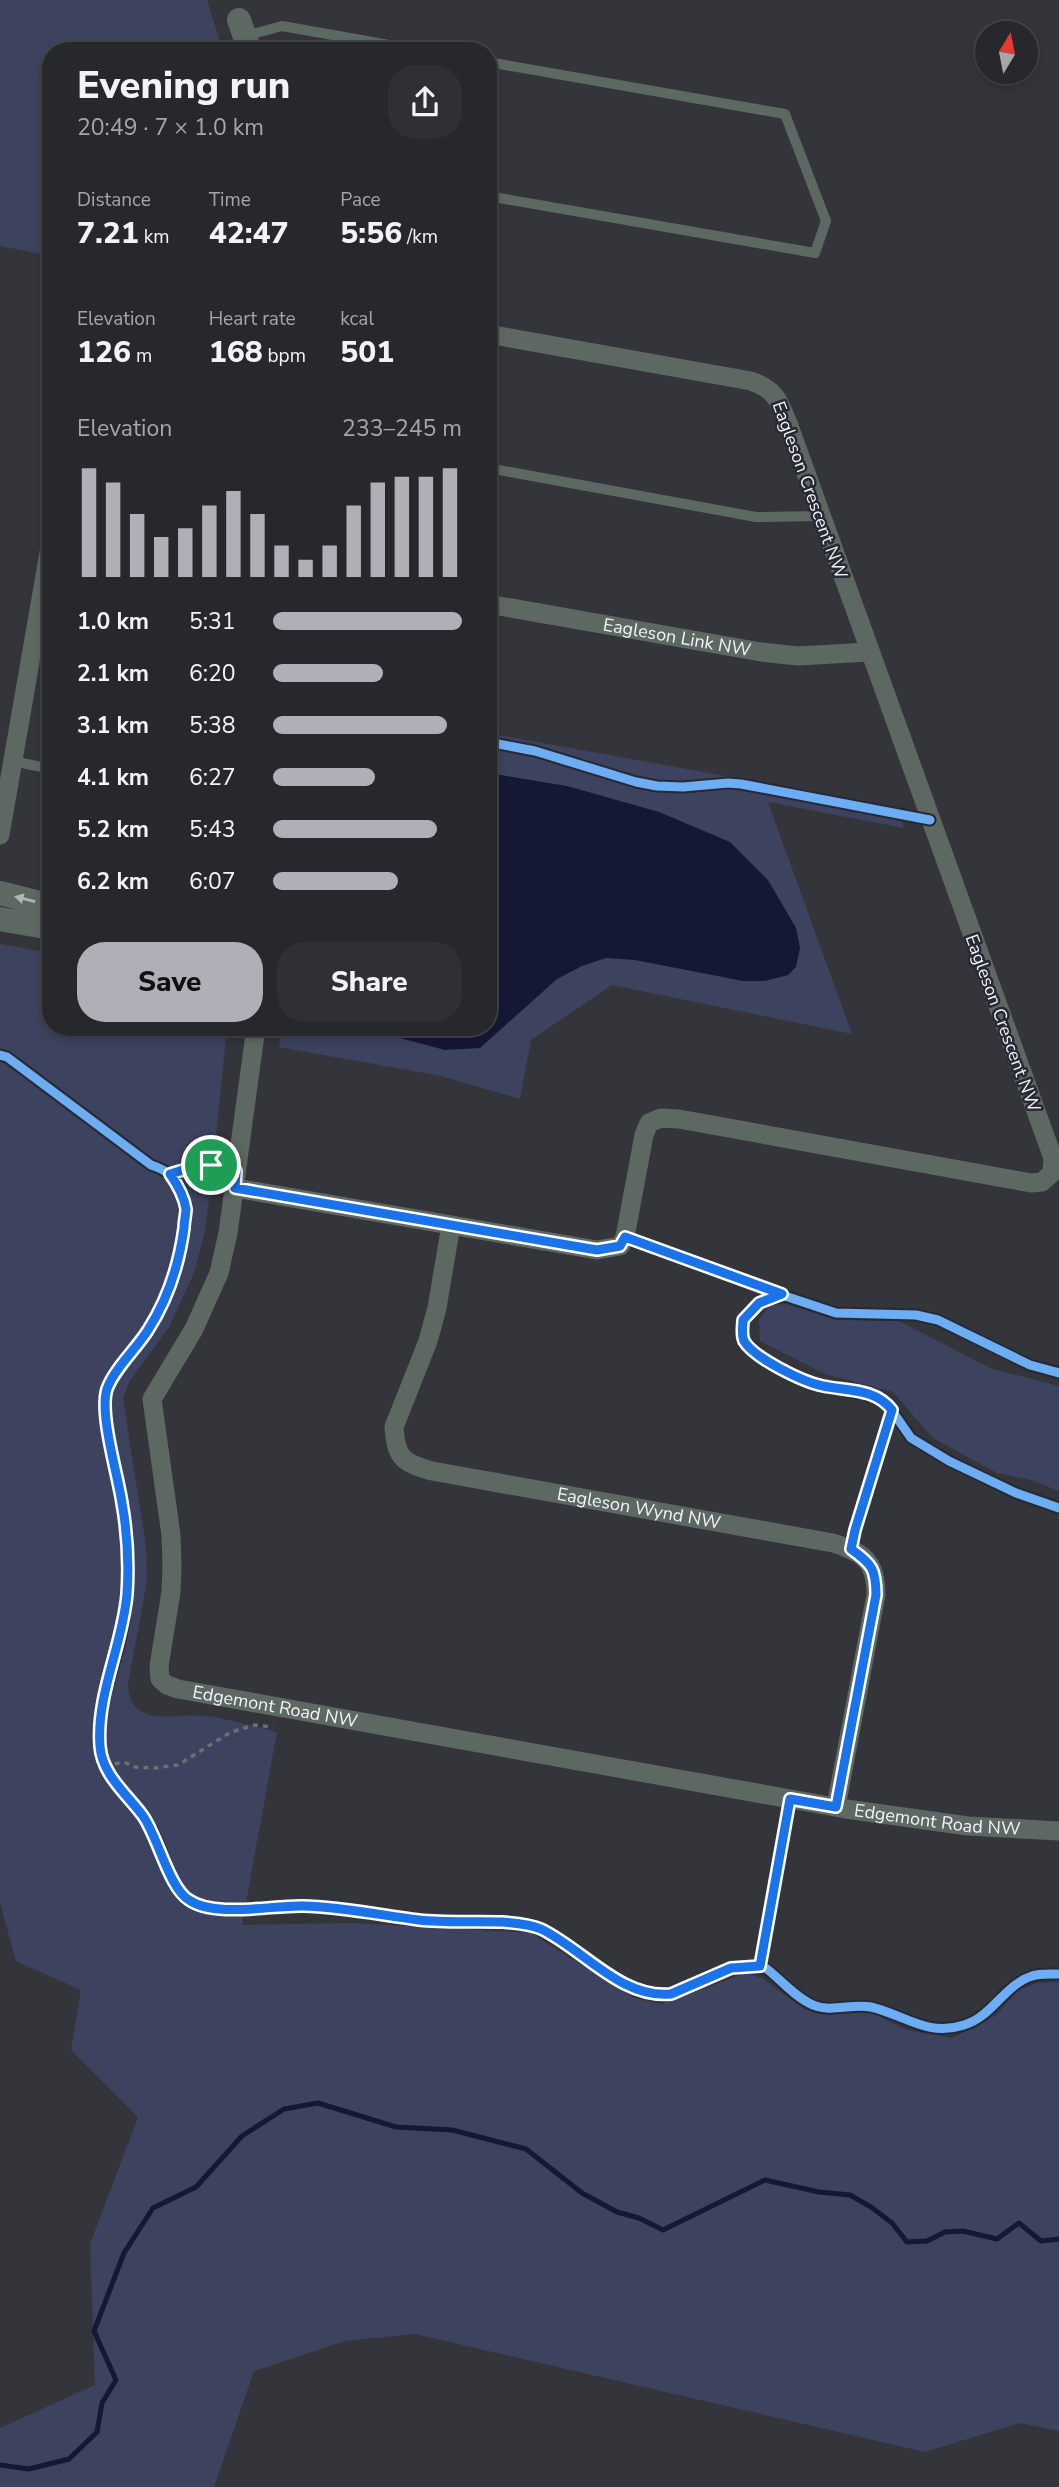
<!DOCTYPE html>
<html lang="en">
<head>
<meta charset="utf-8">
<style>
  body { margin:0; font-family:"Nunito Sans",sans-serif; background:#2f3034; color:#f1f3f6; height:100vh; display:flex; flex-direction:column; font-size:26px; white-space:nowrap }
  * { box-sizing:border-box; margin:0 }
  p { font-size:23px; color:#a4a6a9 }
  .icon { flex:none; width:38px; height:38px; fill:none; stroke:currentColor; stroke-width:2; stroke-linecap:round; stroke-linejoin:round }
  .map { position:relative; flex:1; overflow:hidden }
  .details { position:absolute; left:42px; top:42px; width:455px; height:994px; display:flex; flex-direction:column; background:#27282c; border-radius:28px; box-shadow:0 4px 10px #0003,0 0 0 2px #434448 }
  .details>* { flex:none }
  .needle { width:46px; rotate:10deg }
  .controls { position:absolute; left:975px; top:21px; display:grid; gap:14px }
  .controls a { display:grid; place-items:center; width:63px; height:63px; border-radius:50%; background:#27282c; box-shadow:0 4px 10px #0003,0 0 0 2px #434448; font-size:35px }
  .pin { position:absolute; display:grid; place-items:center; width:60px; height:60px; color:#fff; margin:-30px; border:4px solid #fff; border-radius:50%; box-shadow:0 2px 7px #0007 }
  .round { display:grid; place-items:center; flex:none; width:74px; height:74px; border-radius:28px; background:#2f3034 }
  .head { display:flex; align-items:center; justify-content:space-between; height:119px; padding:0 35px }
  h1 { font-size:38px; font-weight:800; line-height:52px }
  .figures { display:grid; grid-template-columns:repeat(3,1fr); gap:10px; height:119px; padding:7px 35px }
  .figures div { display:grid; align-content:center }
  .figures b { font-size:30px; font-weight:800 }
  .figures small { font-size:19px; font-weight:400 }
  .figures p { font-size:19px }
  .chart { height:196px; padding:14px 35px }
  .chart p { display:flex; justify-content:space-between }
  .chart svg { width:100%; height:126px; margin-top:7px; stroke:#afb0b7; stroke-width:6 }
  .primary-button { display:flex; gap:14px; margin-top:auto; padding:14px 35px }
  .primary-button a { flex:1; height:80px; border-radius:28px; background:#afb0b7; color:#111; font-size:28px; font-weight:800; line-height:80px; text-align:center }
  .primary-button a+a { background:#2f3034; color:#f1f3f6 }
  ul { padding:0 35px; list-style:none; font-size:23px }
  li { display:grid; grid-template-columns:112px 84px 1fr; align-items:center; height:52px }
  li i { height:18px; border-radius:9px; background:#afb0b7 }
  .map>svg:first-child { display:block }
  .green { fill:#3d425e }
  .water { fill:#151834 }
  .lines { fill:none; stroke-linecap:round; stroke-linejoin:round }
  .stream { stroke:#151834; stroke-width:5 }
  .path { stroke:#6b706f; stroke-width:3.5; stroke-dasharray:5 5; stroke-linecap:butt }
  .service { stroke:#5e6862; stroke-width:10 }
  .minor { stroke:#5e6862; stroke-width:19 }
  .tertiary { stroke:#5e6862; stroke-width:24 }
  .cycleway-casing { stroke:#272933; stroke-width:13 }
  .cycleway { stroke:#6dadf4; stroke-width:9 }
  .oneway { fill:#afb4b6 }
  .route-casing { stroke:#fff; stroke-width:14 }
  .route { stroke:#1a73e8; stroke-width:9 }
  .labels { text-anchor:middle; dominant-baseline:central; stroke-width:5; stroke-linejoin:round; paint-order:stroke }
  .street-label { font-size:18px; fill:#f1f3fa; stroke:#272933 }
</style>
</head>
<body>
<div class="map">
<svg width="1059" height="2487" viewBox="0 0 1059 2487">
  <rect width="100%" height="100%" fill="#34353b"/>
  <path class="green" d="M 0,0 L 207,0 L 223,51 L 51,51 L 51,256 L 0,246 Z
    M 488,733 L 896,807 L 904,828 L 768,802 L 852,1034 L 612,985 L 531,1040 L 520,1099 L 441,1076 L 279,1047 L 282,1027 L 488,1027 Z
    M 0,944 L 51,953 L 51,1027 L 227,1027 L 211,1187 L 204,1235 L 194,1273 L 169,1327 L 129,1382 L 123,1399 L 146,1546 L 147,1581 L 128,1684 C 129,1731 179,1712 207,1716 C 230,1719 254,1727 277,1732 L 242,1925 L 353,1923 L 531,1933 L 634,1998 L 661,2004 L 746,1973 L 762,1978 L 804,2009 L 819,2014 L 856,2009 L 874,2014 L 907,2030 L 952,2038 L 995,2016 L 1019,1990 L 1038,1983 L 1059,1982 L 1059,2431 L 1020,2423 L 925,2452 L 415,2334 L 344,2341 L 254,2371 L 214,2487 L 0,2487 L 0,2428 L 95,2385 L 90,2244 L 138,2117 L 71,2050 L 81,1990 L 16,1961 L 0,1903 Z
    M 787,1304 L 836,1320 L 899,1321 L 992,1369 L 1059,1386 L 1059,1491 L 1031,1480 L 997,1473 L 933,1438 L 893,1392 L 825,1374 L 760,1341 L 759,1319 L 771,1305 Z"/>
  <path class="water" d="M 488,773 L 567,786 L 659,812 L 730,842 L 768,880 L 796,928 L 800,948 L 796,967 L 788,975 L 765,981 L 743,981 L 635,960 L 606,958 L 582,966 L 557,979 L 480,1048 L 445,1050 L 389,1035 L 384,1027 L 488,1027 Z"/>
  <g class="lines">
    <path class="stream" d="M 0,2465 L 29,2469 L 69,2459 L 97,2432 L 102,2403 L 116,2380 L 94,2331 L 124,2253 L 153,2208 L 196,2187 L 242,2136 L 284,2109 L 318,2103 L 396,2127 L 452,2130 L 526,2149 L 582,2193 L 617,2212 L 639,2218 L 663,2230 L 765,2180 L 819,2192 L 850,2195 L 871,2207 L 892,2223 L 907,2242 L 927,2241 L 945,2232 L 963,2231 L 997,2239 L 1019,2223 L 1041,2241 L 1059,2239"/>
    <path class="path" d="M 642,1244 L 782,1295
      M 855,1531 L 892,1410
      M 105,1766 L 124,1762 L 135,1767 L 154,1768 L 178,1765 L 231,1732 L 255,1725 L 273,1727
      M 760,1966 L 787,1816"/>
    <path class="service" d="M 245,36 L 282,26 L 423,51
      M 488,62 L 785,114 L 826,221 L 815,253 L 488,196
      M 488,468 L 756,517 L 821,516
      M 13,761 L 51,769"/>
    <g class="minor">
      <path id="s1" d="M 488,604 L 761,652 L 798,656 L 869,652"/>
      <path d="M 0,835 L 51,541"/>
      <path id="s2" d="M 256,1027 L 228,1233 L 219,1273 L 194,1329 L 152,1399 L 171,1535 L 172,1565 L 171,1592 L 159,1666 L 160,1679 L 167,1685 L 178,1689 L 846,1809 L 968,1826 L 1059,1831"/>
      <path d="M 235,1188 L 597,1250 L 620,1246 L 625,1237 L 644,1135 L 649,1123 L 661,1118 L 679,1119 L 1031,1183 L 1042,1182 L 1052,1173 L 1053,1158 L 789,426 C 779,402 777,390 751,381 L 488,334"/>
      <path id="s3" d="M 451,1225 L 437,1308 L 428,1341 L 394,1427 C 396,1458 403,1463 432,1471 L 833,1543 C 864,1553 876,1561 876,1595 L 836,1807"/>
    </g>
    <path class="tertiary" d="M 239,20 L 250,51
      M 0,893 L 51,906
      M 0,919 L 51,928"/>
    <g class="cycleway-casing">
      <path id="cycleway" d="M 488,742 L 535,751 L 636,782 L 657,786 L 683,787 L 728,783 L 741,784 L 930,820
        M 0,1055 L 7,1057 L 151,1165 C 157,1167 164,1170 169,1174 C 207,1204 168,1300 147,1332 C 136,1349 111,1373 107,1392 C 101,1420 116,1472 122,1502 C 127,1530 129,1564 127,1593 C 126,1610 123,1629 119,1645 C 111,1678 95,1713 100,1748 C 105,1782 137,1801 152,1830 C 163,1849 170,1886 187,1900 C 212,1918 273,1905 304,1906 C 343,1907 382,1916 421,1920 C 449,1923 478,1920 506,1922 C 516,1923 529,1925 538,1928 C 584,1946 618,1998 671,1994 C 697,1983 737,1957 767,1969 C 781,1980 796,1998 813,2005 C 831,2013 853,2003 871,2007 C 905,2015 927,2037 964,2025 C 992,2017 1004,1985 1032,1976 C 1040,1973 1051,1974 1059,1974
        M 1059,1373 L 1030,1365 L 938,1320 L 916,1315 L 836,1313 L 782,1295 L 759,1303 L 743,1319 L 743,1339 L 765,1361 L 820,1386 L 878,1397 L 886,1402 L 911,1438 L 949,1461 L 1016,1493 L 1059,1508"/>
    </g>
    <use href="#cycleway" class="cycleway"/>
  </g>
  <defs><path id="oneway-solid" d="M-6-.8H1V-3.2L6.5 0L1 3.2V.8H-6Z" transform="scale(1.75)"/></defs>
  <use class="oneway" href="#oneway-solid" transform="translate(25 899) rotate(-166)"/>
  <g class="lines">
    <g class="route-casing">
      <path id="route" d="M 211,1165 L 236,1171 L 235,1188 L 597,1250 L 620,1246 L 625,1237 L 782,1294 L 759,1303 L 743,1320 C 743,1326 741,1334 744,1341 C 754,1358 803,1382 823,1386 C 847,1391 875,1388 892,1410 L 855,1530 L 851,1549 C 872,1564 876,1569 876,1595 L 836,1807 L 790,1799 L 760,1966 L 731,1968 L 671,1994 C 621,1999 583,1949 541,1929 C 530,1924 515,1923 503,1922 C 475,1921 446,1923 419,1920 C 380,1915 342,1907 303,1906 C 272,1905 215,1918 189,1900 C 169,1888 158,1837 143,1816 C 127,1794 102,1775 100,1746 C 96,1695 123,1644 127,1594 C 129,1565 127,1531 122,1503 C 118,1475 99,1414 107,1389 C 114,1369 137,1348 148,1330 C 168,1299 179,1265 184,1228 C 184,1222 186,1214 186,1209 C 184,1196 177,1184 170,1174 L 193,1167 Z"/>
    </g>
    <use href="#route" class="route"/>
  </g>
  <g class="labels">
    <g class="street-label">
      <text transform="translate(810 490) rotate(70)">Eagleson Crescent NW</text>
      <text stroke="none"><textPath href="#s1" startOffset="192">Eagleson Link NW</textPath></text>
      <text transform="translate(1003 1023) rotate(70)">Eagleson Crescent NW</text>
      <text stroke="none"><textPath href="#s3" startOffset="486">Eagleson Wynd NW</textPath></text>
      <text stroke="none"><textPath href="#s2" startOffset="794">Edgemont Road NW</textPath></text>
      <text stroke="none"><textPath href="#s2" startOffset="1466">Edgemont Road NW</textPath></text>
    </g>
  </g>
</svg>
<div class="controls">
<a><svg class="needle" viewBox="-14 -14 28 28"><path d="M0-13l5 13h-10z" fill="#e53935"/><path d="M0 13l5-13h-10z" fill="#a4a6a9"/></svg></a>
</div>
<div class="pin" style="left:211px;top:1165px;background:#1e9e55"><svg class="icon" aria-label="arrive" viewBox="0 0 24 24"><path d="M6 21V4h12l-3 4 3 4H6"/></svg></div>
<section class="details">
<div class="head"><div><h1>Evening run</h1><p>20:49 · 7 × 1.0 km</p></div><a class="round"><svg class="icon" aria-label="share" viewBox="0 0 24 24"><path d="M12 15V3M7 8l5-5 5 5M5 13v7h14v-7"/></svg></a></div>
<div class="figures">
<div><p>Distance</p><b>7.21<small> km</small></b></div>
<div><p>Time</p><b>42:47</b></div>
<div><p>Pace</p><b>5:56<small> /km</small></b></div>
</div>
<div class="figures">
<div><p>Elevation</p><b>126<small> m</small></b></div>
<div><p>Heart rate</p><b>168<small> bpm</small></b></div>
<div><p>kcal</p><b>501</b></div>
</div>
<div class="chart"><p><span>Elevation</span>233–245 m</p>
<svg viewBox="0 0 160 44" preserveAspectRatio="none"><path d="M5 44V6M15 44V11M25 44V22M35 44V30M45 44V27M55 44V19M65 44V14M75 44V22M85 44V33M95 44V38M105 44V33M115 44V19M125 44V11M135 44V9M145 44V9M155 44V6"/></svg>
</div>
<ul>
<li><b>1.0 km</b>5:31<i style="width:100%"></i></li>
<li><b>2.1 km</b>6:20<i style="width:58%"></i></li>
<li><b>3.1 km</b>5:38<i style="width:92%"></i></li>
<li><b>4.1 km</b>6:27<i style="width:54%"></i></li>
<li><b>5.2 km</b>5:43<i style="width:87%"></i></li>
<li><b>6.2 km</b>6:07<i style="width:66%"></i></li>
</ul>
<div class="primary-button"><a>Save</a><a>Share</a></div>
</section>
</div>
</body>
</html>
